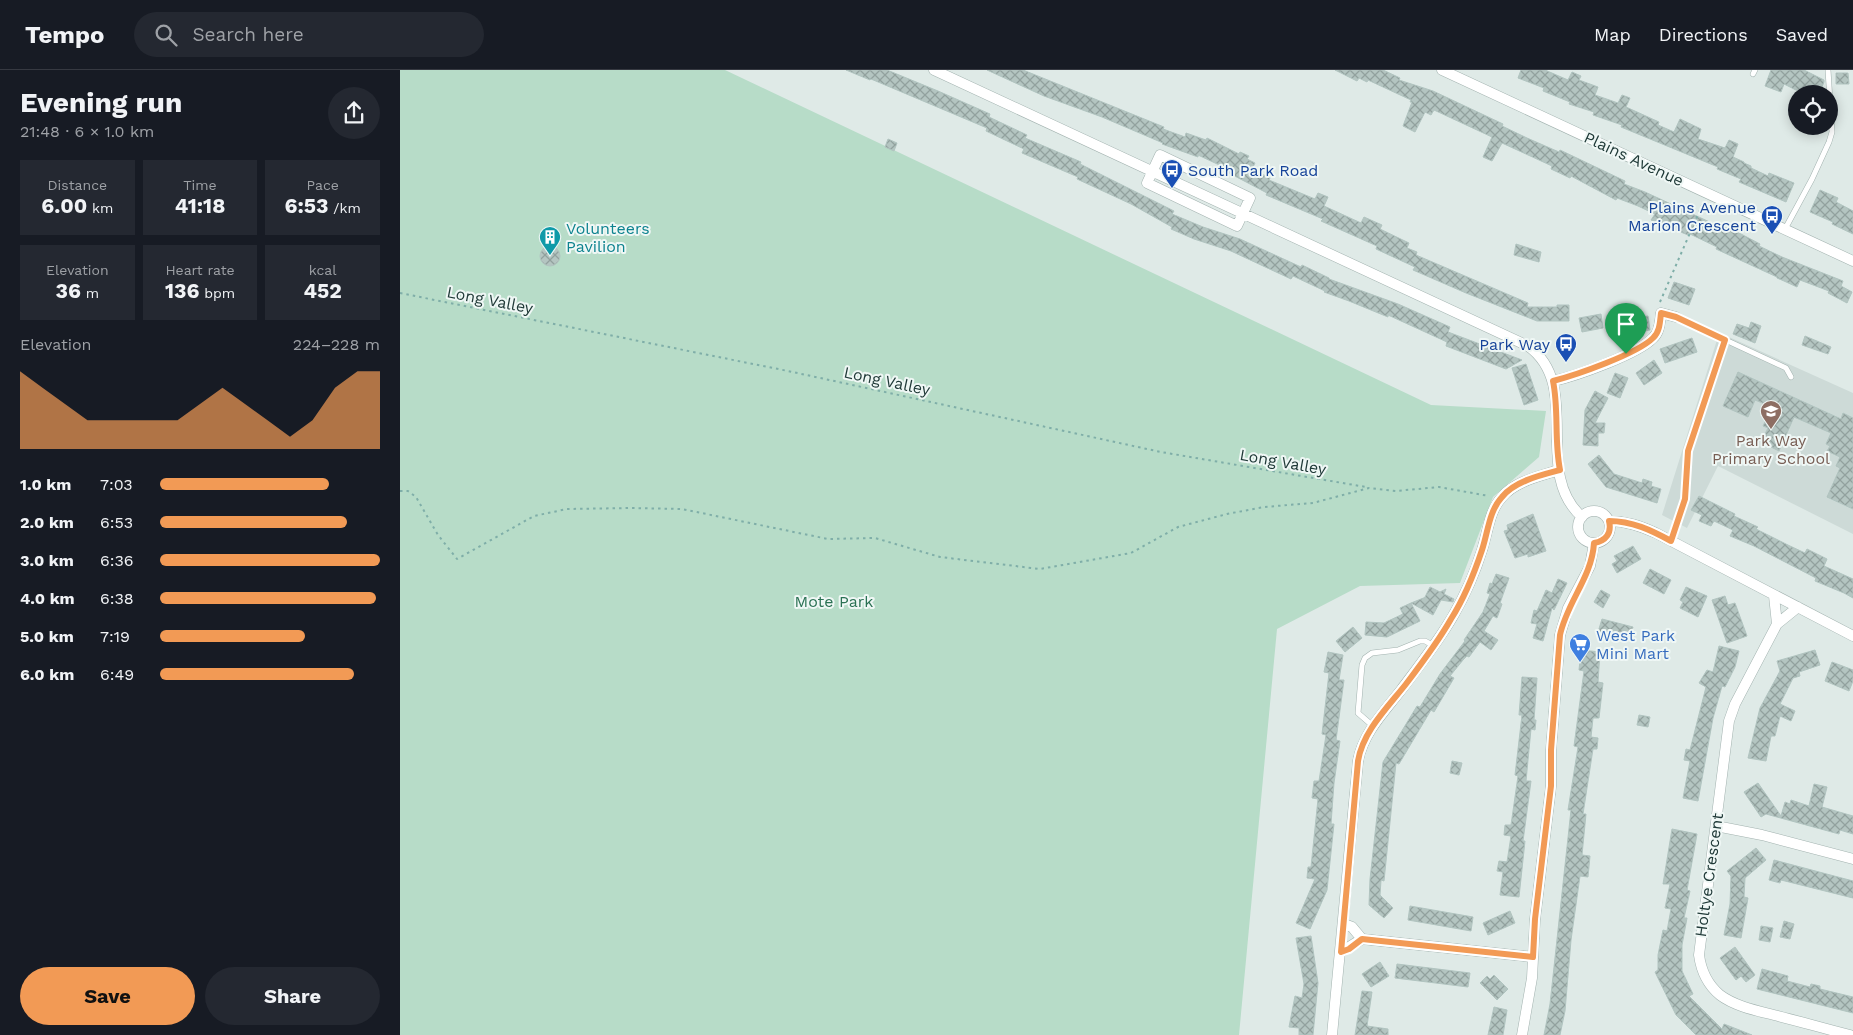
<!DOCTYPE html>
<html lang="en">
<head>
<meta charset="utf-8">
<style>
  body { margin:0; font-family:"Work Sans",sans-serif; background:#242831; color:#f1f3f6; height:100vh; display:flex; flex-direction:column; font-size:19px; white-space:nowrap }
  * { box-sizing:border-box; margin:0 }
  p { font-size:16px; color:#9ea1a6 }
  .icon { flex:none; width:28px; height:28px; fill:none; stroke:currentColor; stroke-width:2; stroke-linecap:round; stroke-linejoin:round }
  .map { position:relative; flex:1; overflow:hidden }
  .side { display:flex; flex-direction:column; background:#171b24; width:400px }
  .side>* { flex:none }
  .buttons { position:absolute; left:1388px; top:15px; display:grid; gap:10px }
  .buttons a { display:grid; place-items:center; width:50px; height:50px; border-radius:50%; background:#171b24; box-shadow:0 2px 12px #0003; font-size:25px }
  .pin { position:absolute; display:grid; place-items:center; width:42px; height:42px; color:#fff; margin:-51px -21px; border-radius:50% 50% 50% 0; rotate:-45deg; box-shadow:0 0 5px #0007 }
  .pin .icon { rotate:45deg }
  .round { display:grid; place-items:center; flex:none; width:52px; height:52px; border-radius:26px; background:#242831 }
  .head { display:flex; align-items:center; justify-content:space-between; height:85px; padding:0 20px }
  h1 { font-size:28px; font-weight:700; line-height:38px }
  .figures { display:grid; grid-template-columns:repeat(3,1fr); gap:8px; height:85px; padding:5px 20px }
  .figures div { display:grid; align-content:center; border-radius:0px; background:#242831; text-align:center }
  .figures b { font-size:21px; font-weight:700 }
  .figures small { font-size:14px; font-weight:400 }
  .figures p { font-size:14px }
  .chart { height:140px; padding:10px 20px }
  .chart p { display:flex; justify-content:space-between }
  .chart svg { width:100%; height:90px; margin-top:5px; fill:#f29a55; opacity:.7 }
  .action { display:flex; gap:10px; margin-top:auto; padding:10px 20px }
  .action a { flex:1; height:58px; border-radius:30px; background:#f29a55; color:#111; font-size:20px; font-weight:700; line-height:58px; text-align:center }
  .action a+a { background:#242831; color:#f1f3f6 }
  ul { padding:0 20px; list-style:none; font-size:16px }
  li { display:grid; grid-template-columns:80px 60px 1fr; align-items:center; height:38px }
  li i { height:12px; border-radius:6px; background:#f29a55 }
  header { display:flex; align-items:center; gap:30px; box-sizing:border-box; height:70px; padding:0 25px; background:#171b24; border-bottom:1px solid #363941 }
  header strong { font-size:24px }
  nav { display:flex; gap:28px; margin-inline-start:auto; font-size:18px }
  .search { width:350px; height:45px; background:#242831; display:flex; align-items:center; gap:12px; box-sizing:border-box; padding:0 18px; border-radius:28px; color:#9ea1a6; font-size:19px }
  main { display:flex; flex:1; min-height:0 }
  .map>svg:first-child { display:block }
  .built { fill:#cddad7 }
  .green { fill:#b7dcc8 }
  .building { fill:url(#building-cross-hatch); stroke:#b1c4c0 }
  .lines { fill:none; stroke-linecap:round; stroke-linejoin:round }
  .lane-casing { stroke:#a2b2af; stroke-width:6 }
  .street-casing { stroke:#a2b2af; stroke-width:11 }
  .path { stroke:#7faea8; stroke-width:2; stroke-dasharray:2.5 4; stroke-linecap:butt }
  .lane { stroke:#fff; stroke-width:5 }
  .street { stroke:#fff; stroke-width:10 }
  .route-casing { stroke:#fff; stroke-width:10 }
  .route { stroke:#f29a55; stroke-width:6 }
  .labels { text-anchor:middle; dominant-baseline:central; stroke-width:4; stroke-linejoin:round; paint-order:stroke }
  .street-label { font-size:16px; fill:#203a38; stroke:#eff7f5 }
  .transit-label { font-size:16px; fill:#164399; stroke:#eff7f5; text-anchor:end }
  .culture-label { font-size:16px; fill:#0d838f; stroke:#eff7f5; text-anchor:start }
  .education-label { font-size:16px; fill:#785e54; stroke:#eff7f5 }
  .park-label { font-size:16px; fill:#2a7153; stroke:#eff7f5 }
  .shop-label { font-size:16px; fill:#366cbe; stroke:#eff7f5; text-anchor:start }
</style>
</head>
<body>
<header>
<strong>Tempo</strong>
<div class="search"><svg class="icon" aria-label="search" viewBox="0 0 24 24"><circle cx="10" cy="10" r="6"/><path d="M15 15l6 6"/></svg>Search here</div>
<nav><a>Map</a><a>Directions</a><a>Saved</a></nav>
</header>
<main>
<section class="side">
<div class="head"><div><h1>Evening run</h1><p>21:48 · 6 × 1.0 km</p></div><a class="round"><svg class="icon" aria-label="share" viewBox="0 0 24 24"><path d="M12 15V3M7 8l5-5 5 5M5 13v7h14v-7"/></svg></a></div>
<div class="figures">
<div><p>Distance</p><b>6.00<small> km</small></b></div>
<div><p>Time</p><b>41:18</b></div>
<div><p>Pace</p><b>6:53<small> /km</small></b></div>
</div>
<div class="figures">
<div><p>Elevation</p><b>36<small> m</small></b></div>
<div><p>Heart rate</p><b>136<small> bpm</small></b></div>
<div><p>kcal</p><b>452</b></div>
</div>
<div class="chart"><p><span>Elevation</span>224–228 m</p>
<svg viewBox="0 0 160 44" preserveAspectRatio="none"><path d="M0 44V6L10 14L20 22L30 30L40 30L50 30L60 30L70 30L80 22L90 14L100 22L110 30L120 38L130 30L140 14L150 6L160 6V44z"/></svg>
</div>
<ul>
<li><b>1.0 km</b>7:03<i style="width:77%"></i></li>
<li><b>2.0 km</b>6:53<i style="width:85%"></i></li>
<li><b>3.0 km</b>6:36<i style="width:100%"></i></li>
<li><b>4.0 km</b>6:38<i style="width:98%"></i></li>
<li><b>5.0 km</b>7:19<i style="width:66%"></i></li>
<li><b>6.0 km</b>6:49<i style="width:88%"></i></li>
</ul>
<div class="action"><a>Save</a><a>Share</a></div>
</section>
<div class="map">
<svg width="1453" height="965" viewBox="0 0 1453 965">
  <defs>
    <pattern id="building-cross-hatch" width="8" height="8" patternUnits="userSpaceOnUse" patternTransform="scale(1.25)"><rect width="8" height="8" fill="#b4c5c1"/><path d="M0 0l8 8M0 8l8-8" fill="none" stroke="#92a19e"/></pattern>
  </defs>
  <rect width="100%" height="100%" fill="#dfeae7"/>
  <path class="built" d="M 1300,254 L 1453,323 L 1453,464 L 1318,396 L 1287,458 L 1262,445 L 1317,270 L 1297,260 Z"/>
  <path class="green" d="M 0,0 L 325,0 L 1031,335 L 1146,341 L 1139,387 L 1093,427 L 1060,513 L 960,516 L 877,559 L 839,965 L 0,965 Z"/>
  <path class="building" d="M 446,0 L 487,0 L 538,21 L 590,44 L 589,47 L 627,65 L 625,68 L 681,92 L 680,94 L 774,141 L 772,144 L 803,157 L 840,169 L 901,197 L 902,195 L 929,208 L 929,209 L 998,234 L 1050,257 L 1048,262 L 1122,290 L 1106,299 L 1046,276 L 1047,272 L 988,245 L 988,247 L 949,231 L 924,222 L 925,221 L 893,206 L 891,209 L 831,181 L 794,169 L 771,159 L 772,157 L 731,134 L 677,109 L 678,107 L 622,83 L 624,79 L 586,61 L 587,58 L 471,9 L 470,10 Z
    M 587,0 L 623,0 L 764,57 L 763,59 L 785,67 L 786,63 L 806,70 L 807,68 L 839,84 L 840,82 L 849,86 L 847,89 L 855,93 L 852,99 L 870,108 L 869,110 L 915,129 L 918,123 L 928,127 L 924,136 L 961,153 L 964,147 L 982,155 L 980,159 L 1009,173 L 1007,178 L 1017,182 L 1016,185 L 1128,233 L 1127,237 L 1157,237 L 1157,235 L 1169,235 L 1169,251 L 1137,251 L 1066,223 L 1013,200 L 1015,197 L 976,179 L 977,176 L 921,151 L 923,149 L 866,125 L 867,123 L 829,103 L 830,100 L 798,85 L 798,87 L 762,74 L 763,73 L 702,47 L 644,26 Z
    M 935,0 L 983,0 L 1000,8 L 999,10 L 1033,21 L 1103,54 L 1102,56 L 1127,68 L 1159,82 L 1160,80 L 1225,111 L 1224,114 L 1245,122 L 1316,155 L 1317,154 L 1341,164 L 1360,174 L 1359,176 L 1382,187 L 1443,211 L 1441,216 L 1452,222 L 1447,233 L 1428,223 L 1429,221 L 1400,210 L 1397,217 L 1384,211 L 1377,208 L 1377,207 L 1316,179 L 1317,177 L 1288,163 L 1288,165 L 1251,150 L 1255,144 L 1238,136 L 1217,128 L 1216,130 L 1171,106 L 1170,108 L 1151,99 L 1152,96 L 1102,73 L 1092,91 L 1083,87 L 1092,67 L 1034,40 L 1031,45 L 1025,42 L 1015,62 L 1003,56 L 1012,32 L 1010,32 L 1011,30 L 968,10 L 967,12 L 959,8 L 957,11 Z
    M 1121,0 L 1145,0 L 1168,10 L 1172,2 L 1181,6 L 1179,10 L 1198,17 L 1195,25 L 1218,33 L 1222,25 L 1230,28 L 1226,37 L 1259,52 L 1258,55 L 1274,62 L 1280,49 L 1301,59 L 1298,69 L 1325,78 L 1329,70 L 1338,74 L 1333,87 L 1344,92 L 1344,93 L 1351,96 L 1351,98 L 1368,106 L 1369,103 L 1394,113 L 1386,132 L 1339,112 L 1341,109 L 1317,99 L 1318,97 L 1221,57 L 1222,55 L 1193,45 L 1194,42 L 1169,34 L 1170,32 L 1143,21 L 1144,18 L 1118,8 Z
    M 1371,0 L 1404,0 L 1424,10 L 1424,12 L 1419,24 L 1404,24 L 1384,14 L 1381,22 L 1365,16 Z
    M 1436,3 L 1448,3 L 1449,14 L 1436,14 Z
    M 488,69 L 497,73 L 494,81 L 485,77 Z
    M 1420,120 L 1438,128 L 1436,132 L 1453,141 L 1453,164 L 1432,154 L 1433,152 L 1410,142 Z
    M 1116,174 L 1141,182 L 1139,192 L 1114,185 Z
    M140 186a10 10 0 1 1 20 0a10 10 0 1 1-20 0Z
    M 1274,212 L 1295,219 L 1289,235 L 1268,228 Z
    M 1201,244 L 1203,258 L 1182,262 L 1179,248 Z
    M 1225,245 L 1222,250 L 1248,246 L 1250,260 L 1210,267 L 1207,249 Z
    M 1351,252 L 1361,256 L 1355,273 L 1333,264 L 1337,254 L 1349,258 Z
    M 1405,266 L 1431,277 L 1428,284 L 1402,275 Z
    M 1292,268 L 1297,282 L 1265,293 L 1260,279 Z
    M 1254,290 L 1262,303 L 1244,315 L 1236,303 Z
    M 1126,294 L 1138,330 L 1124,335 L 1112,298 Z
    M 1338,302 L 1441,349 L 1443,343 L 1453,348 L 1453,439 L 1427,427 L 1440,398 L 1436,396 L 1440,387 L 1427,381 L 1430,376 L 1426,374 L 1431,363 L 1394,347 L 1379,381 L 1361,372 L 1368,358 L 1363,356 L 1372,337 L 1355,330 L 1348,347 L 1323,336 Z
    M 1215,303 L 1228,308 L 1220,328 L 1207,323 Z
    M 1195,321 L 1208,328 L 1195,353 L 1205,353 L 1204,363 L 1198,363 L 1198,376 L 1183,375 L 1185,340 Z
    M 1199,385 L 1214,404 L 1242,413 L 1243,409 L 1252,412 L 1251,416 L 1261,419 L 1257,433 L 1206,417 L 1188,394 Z
    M 1299,426 L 1335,444 L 1334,446 L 1358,457 L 1356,459 L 1390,476 L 1405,483 L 1407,479 L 1427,489 L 1424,496 L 1453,509 L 1453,528 L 1444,523 L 1415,511 L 1416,508 L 1354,476 L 1330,466 L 1333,460 L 1314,451 L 1311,456 L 1299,451 L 1302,445 L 1291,440 Z
    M 1133,444 L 1146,481 L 1128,487 L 1128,484 L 1115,488 L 1104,461 L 1108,460 L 1107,455 Z
    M 1233,476 L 1241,489 L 1217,503 L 1212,494 L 1217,491 L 1214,486 Z
    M 1250,499 L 1271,510 L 1264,524 L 1243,513 Z
    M 1096,504 L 1109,508 L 1100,533 L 1102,534 L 1097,548 L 1093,546 L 1084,561 L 1098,570 L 1091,580 L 1080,572 L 1069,587 L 1067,586 L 1063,590 L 1050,606 L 1054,608 L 1034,642 L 1031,640 L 999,694 L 996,693 L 984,811 L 981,810 L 980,825 L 993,838 L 984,848 L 969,835 L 970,809 L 983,692 L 1017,636 L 1020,637 L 1040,604 L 1065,571 L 1064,570 L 1083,542 L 1090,524 L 1087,523 L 1090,513 L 1092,514 Z
    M 1158,509 L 1167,513 L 1154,540 L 1152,538 L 1143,571 L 1133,568 L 1137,554 L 1131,553 L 1134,540 L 1137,541 L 1146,520 L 1152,523 Z
    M 1030,517 L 1040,522 L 1046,519 L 1044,524 L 1054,529 L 1053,532 L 1041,530 L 1033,545 L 1011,533 L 1026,527 L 1025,527 Z
    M 1286,517 L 1307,526 L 1298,547 L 1280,538 L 1283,532 L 1280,530 Z
    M 1201,520 L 1210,525 L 1203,538 L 1194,532 Z
    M 1325,526 L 1328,535 L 1335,533 L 1347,566 L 1327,573 L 1312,530 Z
    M 1011,533 L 1020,551 L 987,567 L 965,565 L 966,552 L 984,553 L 1003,544 L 1000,538 Z
    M 1202,549 L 1233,557 L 1229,570 L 1198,562 Z
    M 953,557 L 962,568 L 945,582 L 936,571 Z
    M 1319,576 L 1339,581 L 1335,597 L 1325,617 L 1322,616 L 1313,648 L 1298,731 L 1283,728 L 1290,691 L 1284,690 L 1286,679 L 1290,680 L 1306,617 L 1299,613 L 1307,600 L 1313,602 Z
    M 1181,580 L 1200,582 L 1198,612 L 1203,613 L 1199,648 L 1193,648 L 1191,667 L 1198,668 L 1197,679 L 1193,679 L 1183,744 L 1186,744 L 1182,785 L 1190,786 L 1188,807 L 1180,806 L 1171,870 L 1165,941 L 1160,965 L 1144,965 L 1150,934 L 1171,740 L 1168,740 L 1178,677 L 1174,676 L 1184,601 L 1179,600 Z
    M 1415,580 L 1420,595 L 1399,602 L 1400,606 L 1393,608 L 1380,634 L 1395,641 L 1391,651 L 1380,646 L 1375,666 L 1371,666 L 1366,691 L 1348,688 L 1360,638 L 1380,601 L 1377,591 Z
    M 928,582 L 943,585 L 939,610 L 944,610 L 936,670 L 940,671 L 934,713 L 931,754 L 934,754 L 927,820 L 910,859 L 896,853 L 915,809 L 907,808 L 908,797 L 911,797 L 918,729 L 912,728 L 914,711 L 919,711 L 926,665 L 922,664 L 929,603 L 924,602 Z
    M 1432,592 L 1453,600 L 1453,611 L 1449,621 L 1425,611 Z
    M 1122,607 L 1137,608 L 1134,650 L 1136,650 L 1135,660 L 1131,659 L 1126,711 L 1131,711 L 1123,771 L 1125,771 L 1119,827 L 1100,825 L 1103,802 L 1097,801 L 1099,791 L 1107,792 L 1111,766 L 1104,765 L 1105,755 L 1111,755 L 1118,706 L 1115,705 L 1122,645 L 1119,645 Z
    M 1239,645 L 1250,647 L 1248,657 L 1237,655 Z
    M 1052,691 L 1062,693 L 1059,705 L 1050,703 Z
    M 1358,713 L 1381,746 L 1385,732 L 1390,734 L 1391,730 L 1409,736 L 1414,714 L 1427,717 L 1422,737 L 1453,746 L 1453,764 L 1440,760 L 1439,764 L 1366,744 L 1361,747 L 1344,722 Z
    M 1272,759 L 1297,764 L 1287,820 L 1290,821 L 1284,848 L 1287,848 L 1282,875 L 1282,901 L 1293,924 L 1289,926 L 1322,959 L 1324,954 L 1352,965 L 1296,965 L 1276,945 L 1255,902 L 1258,900 L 1258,885 L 1263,860 L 1267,861 L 1271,839 L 1265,838 L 1270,814 L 1263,814 Z
    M 1356,778 L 1366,790 L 1345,808 L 1344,827 L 1348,828 L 1341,868 L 1324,865 L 1330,834 L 1331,806 L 1327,801 Z
    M 1374,790 L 1453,811 L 1453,828 L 1381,810 L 1380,813 L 1369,810 Z
    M 1010,836 L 1073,847 L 1071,861 L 1008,850 Z
    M 1110,841 L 1115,853 L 1088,865 L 1083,853 Z
    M 1384,851 L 1394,854 L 1390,869 L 1380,867 Z
    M 1361,856 L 1373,858 L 1370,872 L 1359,870 Z
    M 911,866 L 918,913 L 913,965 L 899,965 L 899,958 L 889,957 L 895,926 L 902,928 L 904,914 L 896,868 Z
    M 1335,877 L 1355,905 L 1346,912 L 1341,906 L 1336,910 L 1320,888 Z
    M 980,892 L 989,906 L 971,917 L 962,904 Z
    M 997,894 L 1070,903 L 1068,917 L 995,908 Z
    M 1362,899 L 1388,906 L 1387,911 L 1410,917 L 1411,914 L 1420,916 L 1420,919 L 1453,927 L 1453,943 L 1357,919 Z
    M 1094,905 L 1108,919 L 1097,930 L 1080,913 L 1087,906 L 1090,909 Z
    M 962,921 L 972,922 L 967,956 L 988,959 L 988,965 L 955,965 Z
    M 1094,937 L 1107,940 L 1103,965 L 1088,965 Z"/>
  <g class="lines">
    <g class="lane-casing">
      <path id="lane" d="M 1353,4 L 1355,0
        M 1385,159 L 1412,109 L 1429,72 L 1432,62 L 1428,0
        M 1276,247 L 1386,298 L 1391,307
        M 1271,471 L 1285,429 L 1288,381 L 1325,270
        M 973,656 L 958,643 L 962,595 L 965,588 L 972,583 L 998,580 L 1020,571 L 1025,571 L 1034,576"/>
    </g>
    <g class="street-casing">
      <path id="street" d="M 534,0 L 1128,276 C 1184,316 1131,402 1182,447
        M 1042,0 L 1453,191
        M 760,85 L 850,128 L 837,156 L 747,113 Z
        M 1153,311 C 1176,306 1238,284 1253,268 C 1260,262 1260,251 1261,243 L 1276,247
        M1178 457a16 16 0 1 1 32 0a16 16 0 1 1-32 0Z
        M 1209,451 C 1226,451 1240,456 1256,463 L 1453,566
        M 1374,526 L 1377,554
        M 1398,537 L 1377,554 L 1335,634 L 1329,651 L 1299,885 C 1301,900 1308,915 1320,925 C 1336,937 1359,941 1378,946 C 1402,952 1426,959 1450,965
        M 1316,756 L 1362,765 L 1453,789
        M 944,854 L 952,857 L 962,869
        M 941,882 L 962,869 L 1133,887
        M 932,965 L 958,691 C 963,663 984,642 1001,620 C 1019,596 1038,572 1053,546 C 1065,525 1075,503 1082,480 C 1088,462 1089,441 1102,427 C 1115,411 1141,406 1159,400
        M 1122,965 L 1132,908 L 1135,849 L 1151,716 L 1151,680 L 1160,565 L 1168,538 L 1190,496 L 1194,473"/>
    </g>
    <path class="path" d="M 0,223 L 388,301 L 761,382 L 966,417
      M 1260,232 L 1303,133
      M 0,421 L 8,421 L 16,427 L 38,465 L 57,489 L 134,446 L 167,439 L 232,438 L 282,439 L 428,469 L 475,468 L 540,487 L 640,499 L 731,483 L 778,457 L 827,444 L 864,437 L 913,433 L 969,418 L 996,421 L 1039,417 L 1089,426"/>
    <use href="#lane" class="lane"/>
    <use href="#street" class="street"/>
  </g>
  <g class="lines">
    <g class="route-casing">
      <path id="route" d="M 1261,243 L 1276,247 L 1325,270 L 1288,381 L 1285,429 L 1271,471 C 1251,460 1232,451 1209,451 C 1212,463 1206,471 1194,473 C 1192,507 1167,532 1160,565 L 1151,680 L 1151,716 L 1135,849 L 1133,887 L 962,869 L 949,879 L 941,882 L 958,691 C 963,661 988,637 1006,614 C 1022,593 1038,572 1051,549 C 1065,527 1074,504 1082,480 C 1088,462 1089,441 1102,427 C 1115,411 1141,405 1160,400 C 1154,370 1159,340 1153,311 C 1176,305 1237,284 1253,268 C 1260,262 1260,251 1261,243 Z"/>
    </g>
    <use href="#route" class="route"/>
  </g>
  <defs>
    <g id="bus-pin" transform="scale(1.125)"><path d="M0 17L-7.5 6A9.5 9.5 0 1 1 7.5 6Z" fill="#1a4fb4" stroke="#eff7f5"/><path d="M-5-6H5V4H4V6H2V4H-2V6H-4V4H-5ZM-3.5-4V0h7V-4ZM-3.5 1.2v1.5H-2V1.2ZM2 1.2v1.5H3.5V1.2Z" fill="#fff"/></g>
    <g id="building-pin" transform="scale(1.125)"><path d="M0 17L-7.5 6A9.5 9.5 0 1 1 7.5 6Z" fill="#0f9aa8" stroke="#eff7f5"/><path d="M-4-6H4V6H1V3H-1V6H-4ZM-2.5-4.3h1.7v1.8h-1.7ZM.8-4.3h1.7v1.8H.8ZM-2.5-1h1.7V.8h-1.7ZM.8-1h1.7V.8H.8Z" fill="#fff"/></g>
    <g id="school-pin" transform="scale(1.125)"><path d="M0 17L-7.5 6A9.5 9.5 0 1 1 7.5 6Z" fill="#8d6e63" stroke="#eff7f5"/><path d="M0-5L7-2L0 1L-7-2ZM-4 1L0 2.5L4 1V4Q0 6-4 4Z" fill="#fff"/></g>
    <g id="supermarket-pin" transform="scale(1.125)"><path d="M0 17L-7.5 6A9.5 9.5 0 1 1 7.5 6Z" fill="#3f7fe0" stroke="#eff7f5"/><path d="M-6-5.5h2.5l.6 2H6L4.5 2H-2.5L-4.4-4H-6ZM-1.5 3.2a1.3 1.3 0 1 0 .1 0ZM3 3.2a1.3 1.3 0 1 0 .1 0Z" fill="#fff"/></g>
  </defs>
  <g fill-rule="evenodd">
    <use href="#bus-pin" x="772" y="100"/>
    <use href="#bus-pin" x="1372" y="146"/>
    <use href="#building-pin" x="150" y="167"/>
    <use href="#bus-pin" x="1166" y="274"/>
    <use href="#school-pin" x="1371" y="341"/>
    <use href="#supermarket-pin" x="1180" y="574"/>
  </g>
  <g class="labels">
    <g class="street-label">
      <text transform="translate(1234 89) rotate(25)">Plains Avenue</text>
      <text transform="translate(90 230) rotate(11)">Long Valley</text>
      <text transform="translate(487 311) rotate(12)">Long Valley</text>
      <text transform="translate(883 392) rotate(10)">Long Valley</text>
      <text transform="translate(1309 805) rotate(-82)">Holtye Crescent</text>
    </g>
    <g class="transit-label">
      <text x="788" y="100" text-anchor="start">South Park Road</text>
      <text x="1356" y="137">Plains Avenue<tspan x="1356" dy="18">Marion Crescent</tspan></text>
      <text x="1150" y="274">Park Way</text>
    </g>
    <g class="culture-label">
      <text x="166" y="158">Volunteers<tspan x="166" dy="18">Pavilion</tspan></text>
    </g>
    <g class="education-label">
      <text x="1371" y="370">Park Way<tspan x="1371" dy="18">Primary School</tspan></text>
    </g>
    <g class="park-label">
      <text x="434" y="531">Mote Park</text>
    </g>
    <g class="shop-label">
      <text x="1196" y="565">West Park<tspan x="1196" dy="18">Mini Mart</tspan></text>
    </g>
  </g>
</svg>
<div class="buttons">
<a><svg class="icon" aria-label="locate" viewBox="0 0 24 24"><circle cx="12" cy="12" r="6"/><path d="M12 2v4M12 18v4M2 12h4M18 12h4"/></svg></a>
</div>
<div class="pin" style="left:1226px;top:284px;background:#1e9e55"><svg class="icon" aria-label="arrive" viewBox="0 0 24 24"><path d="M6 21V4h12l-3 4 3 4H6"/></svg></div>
</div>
</main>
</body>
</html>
